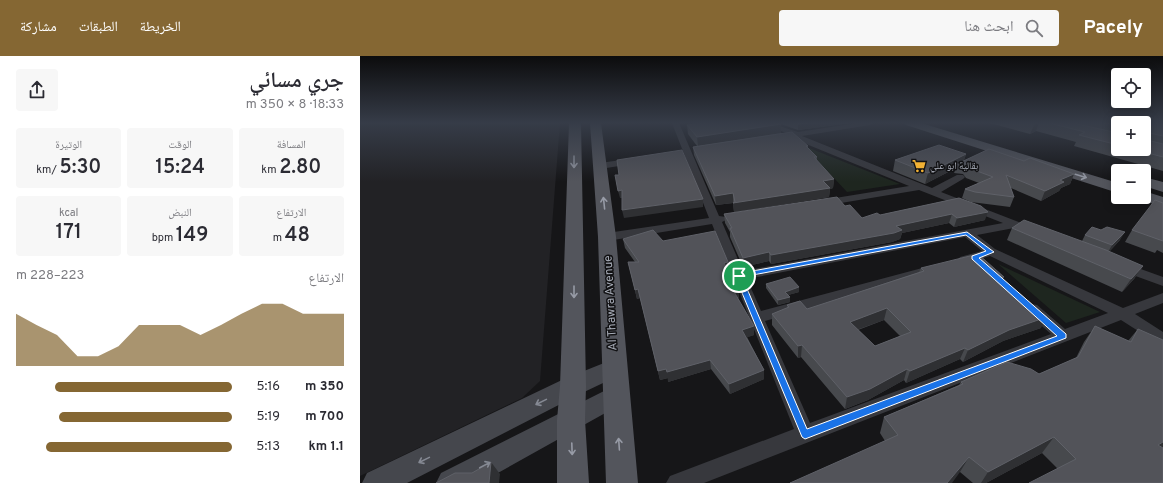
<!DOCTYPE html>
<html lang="ar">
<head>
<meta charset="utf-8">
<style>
  body { margin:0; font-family:Overpass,"Noto Naskh Arabic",sans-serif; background:#f7f7f7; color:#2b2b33; direction:rtl; height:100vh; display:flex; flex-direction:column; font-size:15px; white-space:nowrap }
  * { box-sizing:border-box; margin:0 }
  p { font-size:13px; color:#7c7c81 }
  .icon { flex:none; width:22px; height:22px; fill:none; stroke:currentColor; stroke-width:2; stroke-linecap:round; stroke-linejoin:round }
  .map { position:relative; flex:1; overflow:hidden; direction:ltr }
  .details { display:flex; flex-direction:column; background:#fff; width:360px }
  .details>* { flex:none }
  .controls { position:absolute; left:751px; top:12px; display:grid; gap:8px }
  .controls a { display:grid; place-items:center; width:40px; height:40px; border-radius:4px; background:#fff; box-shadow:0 2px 10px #0003; font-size:20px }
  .pin { position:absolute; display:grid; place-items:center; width:34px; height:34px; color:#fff; margin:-17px; border:2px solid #fff; border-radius:50%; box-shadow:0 1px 4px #0007 }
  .round { display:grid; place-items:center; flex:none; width:42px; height:42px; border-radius:4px; background:#f7f7f7 }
  .summary { display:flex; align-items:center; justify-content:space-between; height:68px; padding:0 16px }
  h1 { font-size:22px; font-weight:600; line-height:30px }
  .stats { display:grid; grid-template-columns:repeat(3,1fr); gap:6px; height:68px; padding:4px 16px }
  .stats div { display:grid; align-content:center; border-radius:4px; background:#f7f7f7; text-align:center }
  .stats b { font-size:20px; font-weight:600 }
  .stats small { font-size:11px; font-weight:400 }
  .stats p { font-size:11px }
  .chart { height:112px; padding:8px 16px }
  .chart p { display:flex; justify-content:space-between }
  .chart svg { width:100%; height:72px; margin-top:4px; fill:#856733; opacity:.7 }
  ul { padding:0 16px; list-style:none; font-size:13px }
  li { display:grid; grid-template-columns:64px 48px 1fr; align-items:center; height:30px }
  li i { height:10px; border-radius:5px; background:#856733 }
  header { display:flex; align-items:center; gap:24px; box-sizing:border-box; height:56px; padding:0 20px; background:#856733; color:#fff }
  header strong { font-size:19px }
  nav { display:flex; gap:22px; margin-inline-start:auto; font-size:14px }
  .search { width:280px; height:36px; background:#f7f7f7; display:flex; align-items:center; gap:10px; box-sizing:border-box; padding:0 14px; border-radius:4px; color:#7c7c81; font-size:15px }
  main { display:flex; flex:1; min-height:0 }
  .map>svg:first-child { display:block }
  .built { fill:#222225 }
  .green { fill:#1e261f }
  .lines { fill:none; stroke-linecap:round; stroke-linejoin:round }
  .street { fill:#37383d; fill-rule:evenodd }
  .secondary { fill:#45474d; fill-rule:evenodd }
  .primary { fill:#53555c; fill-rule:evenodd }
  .wall { fill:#47494d; fill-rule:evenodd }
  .shaded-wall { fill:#2f3033 }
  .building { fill:#525359; stroke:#5f6168; fill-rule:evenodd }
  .oneway { stroke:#979ba6 }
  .oneway2 { stroke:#858993 }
  .route { fill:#1a73e8; stroke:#fff; fill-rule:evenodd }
  .labels { text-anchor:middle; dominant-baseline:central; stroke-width:3; stroke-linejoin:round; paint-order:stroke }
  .far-poi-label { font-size:10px; fill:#a8adb8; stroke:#111113; text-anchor:start }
  .street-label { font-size:12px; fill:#a8adb8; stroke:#111113 }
</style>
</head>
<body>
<header>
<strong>Pacely</strong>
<div class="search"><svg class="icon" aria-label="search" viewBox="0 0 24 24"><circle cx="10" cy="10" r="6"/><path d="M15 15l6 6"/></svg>ابحث هنا</div>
<nav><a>الخريطة</a><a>الطبقات</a><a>مشاركة</a></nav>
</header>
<main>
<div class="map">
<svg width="803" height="427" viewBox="0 0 803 427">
  <rect width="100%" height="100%" fill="#161618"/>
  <path class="built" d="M 0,67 L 200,67 L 180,325 L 162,342 L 0,420 Z"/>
  <path class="green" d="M 444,90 L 540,128 L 487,136 Z
    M 638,208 L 740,256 L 706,267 Z"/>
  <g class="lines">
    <path class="street" d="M 312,67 L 319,67 L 359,160 L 366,161 L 368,163 L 362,166 L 383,215 L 643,167 L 559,134 L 463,150 L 459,149 L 458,147 L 459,145 L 463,144 L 549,130 L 429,81 L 429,78 L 400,67 L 410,67 L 438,76 L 498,67 L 513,67 L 510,69 L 442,80 L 572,132 L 597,119 L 603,119 L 605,121 L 603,123 L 581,136 L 677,173 L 679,175 L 677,177 L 669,177 L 654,172 L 617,179 L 635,193 L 763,252 L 803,237 L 803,247 L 775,258 L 803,276 L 803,289 L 797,287 L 761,264 L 344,427 L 306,427 L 310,420 L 434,373 L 352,168 L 247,185 L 243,183 L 241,181 L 243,179 L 247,177 L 349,162 ZM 605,181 L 622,195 L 600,201 L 598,204 L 600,207 L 604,208 L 630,200 L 748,257 L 705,273 L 677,249 L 672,248 L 667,249 L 665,253 L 667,257 L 691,278 L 450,367 L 405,265 L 571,218 L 573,215 L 571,212 L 566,211 L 401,255 L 387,223 Z
      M 275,102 L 279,105 L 278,107 L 240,113 L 235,110 L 240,107 Z
      M 764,207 L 803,221 L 803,230 L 759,214 L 758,211 L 759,208 Z"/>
    <path class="secondary" d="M 254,303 L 262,306 L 266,312 L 262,318 L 222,337 L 47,427 L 2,427 L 7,417 L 204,323 Z
      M 256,329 L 265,332 L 268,339 L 265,346 L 120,427 L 76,427 L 81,417 Z"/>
    <path class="primary" d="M 209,67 L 221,67 L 226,330 L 225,364 L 229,427 L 197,427 L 197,364 L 200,330 Z
      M 230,67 L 241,67 L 256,181 L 278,427 L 246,427 L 238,181 Z
      M 545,67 L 561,67 L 758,127 L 758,137 L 546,69 Z
      M 784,121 L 803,126 L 803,136 L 784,130 Z
      M 784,135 L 803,141 L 803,151 L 778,143 L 777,141 L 784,141 Z"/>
  </g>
  <path class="wall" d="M 418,67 L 490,67 L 438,74 Z
    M 630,67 L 803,67 L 803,115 L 714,90 L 716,86 L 676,75 L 670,78 ZM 758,67 L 784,67 L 784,93 L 758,93 Z
    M 421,68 L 421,77 L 448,90 L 448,92 L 457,101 L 457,105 L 474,123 L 473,132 L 470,133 L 469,141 L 374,156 L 373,147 L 356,149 L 334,99 L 333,91 L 337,90 L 328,78 L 327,69 Z
    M 606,98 L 604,104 L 664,105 L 714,118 L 710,128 L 701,132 L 699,135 L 681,145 L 651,132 L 654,141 L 650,151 L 611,146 L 602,142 L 605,133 L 619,127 L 606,122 L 603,118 L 594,117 L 596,112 L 565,128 L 533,115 L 535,104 Z
    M 599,142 L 625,164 L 594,171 L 589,167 L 542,177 L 540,183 L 532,186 L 411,208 L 409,205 L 383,211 L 370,181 L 370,176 L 365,167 L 364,158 L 485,150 L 502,162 L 520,159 Z
    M 803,147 L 803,197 L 797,194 L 795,197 L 765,186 L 772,174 Z
    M 652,172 L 722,185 L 725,179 L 760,184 L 749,196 L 783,210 L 774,223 L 762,236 L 647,184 Z
    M 263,183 L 303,185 L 368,215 L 378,232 L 379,241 L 378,242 L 394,279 L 387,281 L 404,314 L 404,323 L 370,338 L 351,313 L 308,326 L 308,322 L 300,324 L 280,242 L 277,243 L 268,206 L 275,206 L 265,192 Z
    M 561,212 L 642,225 L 681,272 L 643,285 L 603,306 L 600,303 L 546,327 L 544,324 L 508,344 L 485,353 L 441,301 L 438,302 L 412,269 L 412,258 L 427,252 L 427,249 L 447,253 L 559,216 ZM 524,264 L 540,280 L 515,290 L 498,274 Z
    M 406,228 L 439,236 L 428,239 L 430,241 L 430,246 L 418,249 L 406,232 Z
    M 735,270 L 768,285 L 778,273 L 803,427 L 697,412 L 682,397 L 626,427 L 613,427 L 600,416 L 525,385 L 520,377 L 524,361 L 599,329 L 601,326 L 679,318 L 716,302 L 724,286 Z"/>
  <path class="shaded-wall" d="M 448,67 L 490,67 L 438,74 L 438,68 Z
    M 675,67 L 679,67 L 676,75 L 670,78 Z
    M 421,68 L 421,77 L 338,90 L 337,81 Z
    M 606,98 L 603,108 L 597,108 L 596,112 L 565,128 L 568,117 Z
    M 714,118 L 710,128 L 701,132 L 699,135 L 681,145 L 685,135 L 700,124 Z
    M 474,123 L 473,132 L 470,133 L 469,141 L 374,156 L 373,147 L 463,125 Z
    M 262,134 L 263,142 L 260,142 L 258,135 Z
    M 373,137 L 373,147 L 356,149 L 355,140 Z
    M 343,143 L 343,151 L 264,162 L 262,154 Z
    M 628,156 L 625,164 L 594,171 L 597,162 Z
    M 592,158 L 589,167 L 542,177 L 540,183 L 532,186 L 411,208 L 411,199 L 536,170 Z
    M 765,176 L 760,184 L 747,198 L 752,189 Z
    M 409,196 L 409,205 L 383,211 L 383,202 Z
    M 368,206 L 368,215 L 364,207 Z
    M 783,210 L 774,223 L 762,236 L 771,223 Z
    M 644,221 L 639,232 L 638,223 Z
    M 439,231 L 439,236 L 425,240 L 425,236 Z
    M 378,232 L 379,241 L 374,243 L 373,234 Z
    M 278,233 L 280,242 L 277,243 L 275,234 Z
    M 430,241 L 430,246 L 418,249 L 418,244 Z
    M 527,252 L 524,264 L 488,277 L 490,266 Z
    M 687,261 L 681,272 L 643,285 L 603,306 L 608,294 L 649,274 Z
    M 394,270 L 394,279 L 383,283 L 382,274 Z
    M 442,289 L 441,301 L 438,302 L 438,290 Z
    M 605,292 L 600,303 L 546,327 L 550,315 Z
    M 350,304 L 351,313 L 308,326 L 307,316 Z
    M 306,313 L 308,322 L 300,324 L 298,315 Z
    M 547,313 L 544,324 L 508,344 L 485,353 L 487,341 Z
    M 404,314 L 404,323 L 370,338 L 369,328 Z
    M 694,381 L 682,397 L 626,427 L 621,427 L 628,416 Z
    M 803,386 L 803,392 L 798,389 Z
    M 609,401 L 600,416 L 592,427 L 587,427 Z
    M 131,406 L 140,418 L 139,427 L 129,427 Z"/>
  <path class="building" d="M 344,67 L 416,67 L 421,68 L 337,81 L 327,69 Z
    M 434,67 L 448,67 L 438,68 Z
    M 689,67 L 713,67 L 758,77 L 758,89 L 719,79 L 725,76 Z
    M 743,67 L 803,67 L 803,80 L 789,77 L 789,81 L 786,82 L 787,84 L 803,88 L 803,101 L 773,93 L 784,93 L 784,67 L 758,67 L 758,70 Z
    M 432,76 L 448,90 L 446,90 L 457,101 L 454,101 L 474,123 L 463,125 L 470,132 L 373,147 L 375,146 L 373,137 L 355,140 L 333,91 Z
    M 579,89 L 606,98 L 568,117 L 535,104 Z
    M 629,93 L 664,105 L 670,102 L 714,118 L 700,124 L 704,126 L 685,135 L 646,119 L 654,141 L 615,136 L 605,133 L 633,121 L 609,112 L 606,108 L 597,108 Z
    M 322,94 L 343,143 L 262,154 L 262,134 L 258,135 L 255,119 L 259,119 L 257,104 Z
    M 477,141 L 485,150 L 490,149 L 502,162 L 517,157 L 520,159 L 599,142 L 621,150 L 628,156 L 597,162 L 592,158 L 536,170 L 542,174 L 534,177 L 411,199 L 409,196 L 383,202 L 370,172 L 372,172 L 364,158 Z
    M 795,144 L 803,147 L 803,185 L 772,174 Z
    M 664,164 L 746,194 L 783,210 L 771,223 L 652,172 Z
    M 732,171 L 741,174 L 747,171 L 765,176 L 752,189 L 725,179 Z
    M 293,174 L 303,185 L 355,175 L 368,206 L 364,207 L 378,232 L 373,234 L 394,270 L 382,274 L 404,314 L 369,328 L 350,304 L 307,316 L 306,313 L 298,315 L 278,233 L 275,234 L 268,206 L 279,206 L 263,183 Z
    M 618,198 L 644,221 L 638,223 L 687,261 L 649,274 L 608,294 L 605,292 L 550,315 L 547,313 L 510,333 L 487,341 L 442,289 L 438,290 L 412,258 L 429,251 L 427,249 L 440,245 L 447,253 L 564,215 L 561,212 ZM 527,252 L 551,276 L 515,290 L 490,266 Z
    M 430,221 L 439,231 L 425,236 L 430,241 L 418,244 L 406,228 Z
    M 735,270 L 771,286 L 778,273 L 803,284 L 803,386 L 798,389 L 803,392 L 803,427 L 669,427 L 716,403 L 694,381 L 628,416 L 609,401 L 587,427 L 430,427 L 538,379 L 524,361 L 603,328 L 601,326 L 647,306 L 671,313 L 679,318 L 718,301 Z
    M 131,406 L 129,427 L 76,427 L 95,417 L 112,417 Z"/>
  <defs><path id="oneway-shaft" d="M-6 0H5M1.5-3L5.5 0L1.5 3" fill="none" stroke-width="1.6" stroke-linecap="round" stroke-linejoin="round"/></defs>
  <g class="oneway">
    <use href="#oneway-shaft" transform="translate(214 106) rotate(90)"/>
    <use href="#oneway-shaft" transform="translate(721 120) rotate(17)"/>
    <use href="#oneway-shaft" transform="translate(244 147) rotate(-96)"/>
    <use href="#oneway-shaft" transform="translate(214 236) rotate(90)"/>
    <use href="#oneway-shaft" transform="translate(259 388) rotate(-94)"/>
    <use href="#oneway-shaft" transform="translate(212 393) rotate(88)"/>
  </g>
  <g class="oneway2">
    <use href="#oneway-shaft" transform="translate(181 346) rotate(154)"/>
    <use href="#oneway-shaft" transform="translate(64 404) rotate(154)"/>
    <use href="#oneway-shaft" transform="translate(125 409) rotate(-28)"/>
  </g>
  <linearGradient id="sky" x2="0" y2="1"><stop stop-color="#0c0c0d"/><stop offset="0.53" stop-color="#363c48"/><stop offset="1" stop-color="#363c48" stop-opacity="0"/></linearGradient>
  <rect width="803" height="126" fill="url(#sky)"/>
  <path class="route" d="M 607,176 L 634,196 L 619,202 L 706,278 L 706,282 L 445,383 L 442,381 L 375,220 L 376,218 ZM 606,179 L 626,195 L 612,200 L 612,203 L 697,280 L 447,373 L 382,221 Z"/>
  <defs>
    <g id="supermarket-bare" transform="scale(1.08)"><path d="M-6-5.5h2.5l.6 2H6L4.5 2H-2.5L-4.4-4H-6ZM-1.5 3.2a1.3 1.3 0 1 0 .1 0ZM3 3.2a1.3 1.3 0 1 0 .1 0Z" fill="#f2b134" stroke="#111113" stroke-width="2.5" paint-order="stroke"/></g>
  </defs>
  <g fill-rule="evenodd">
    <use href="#supermarket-bare" x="559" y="110"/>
  </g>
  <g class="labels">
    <g class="far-poi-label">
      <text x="570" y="110">بقالية ابو علي</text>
    </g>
    <g class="street-label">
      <text transform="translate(251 247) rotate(-93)">Al Thawra Avenue</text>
    </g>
  </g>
</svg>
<div class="controls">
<a><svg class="icon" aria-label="locate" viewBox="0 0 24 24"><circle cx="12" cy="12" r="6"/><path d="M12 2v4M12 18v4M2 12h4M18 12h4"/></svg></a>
<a>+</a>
<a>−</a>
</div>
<div class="pin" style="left:379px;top:220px;background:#1e9e55"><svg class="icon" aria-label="arrive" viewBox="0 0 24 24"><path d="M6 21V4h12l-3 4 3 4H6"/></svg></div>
</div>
<section class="details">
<div class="summary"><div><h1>جري مسائي</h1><p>18:33 · 8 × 350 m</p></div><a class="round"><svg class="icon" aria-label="share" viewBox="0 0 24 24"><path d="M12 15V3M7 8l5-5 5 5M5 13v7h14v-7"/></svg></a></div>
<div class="stats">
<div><p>المسافة</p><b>2.80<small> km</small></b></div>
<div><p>الوقت</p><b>15:24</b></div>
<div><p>الوتيرة</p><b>5:30<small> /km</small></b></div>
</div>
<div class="stats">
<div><p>الارتفاع</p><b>48<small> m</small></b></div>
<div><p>النبض</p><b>149<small> bpm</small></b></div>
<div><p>kcal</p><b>171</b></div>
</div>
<div class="chart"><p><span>الارتفاع</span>223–228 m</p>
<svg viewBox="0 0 160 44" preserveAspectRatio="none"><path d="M0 44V12L10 19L20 25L30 38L40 38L50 32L60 19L70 19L80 19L90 25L100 19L110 12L120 6L130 6L140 12L150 12L160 12V44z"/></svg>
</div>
<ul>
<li><b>350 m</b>5:16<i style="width:82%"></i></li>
<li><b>700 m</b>5:19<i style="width:80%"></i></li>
<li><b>1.1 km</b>5:13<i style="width:86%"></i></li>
</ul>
</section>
</main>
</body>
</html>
